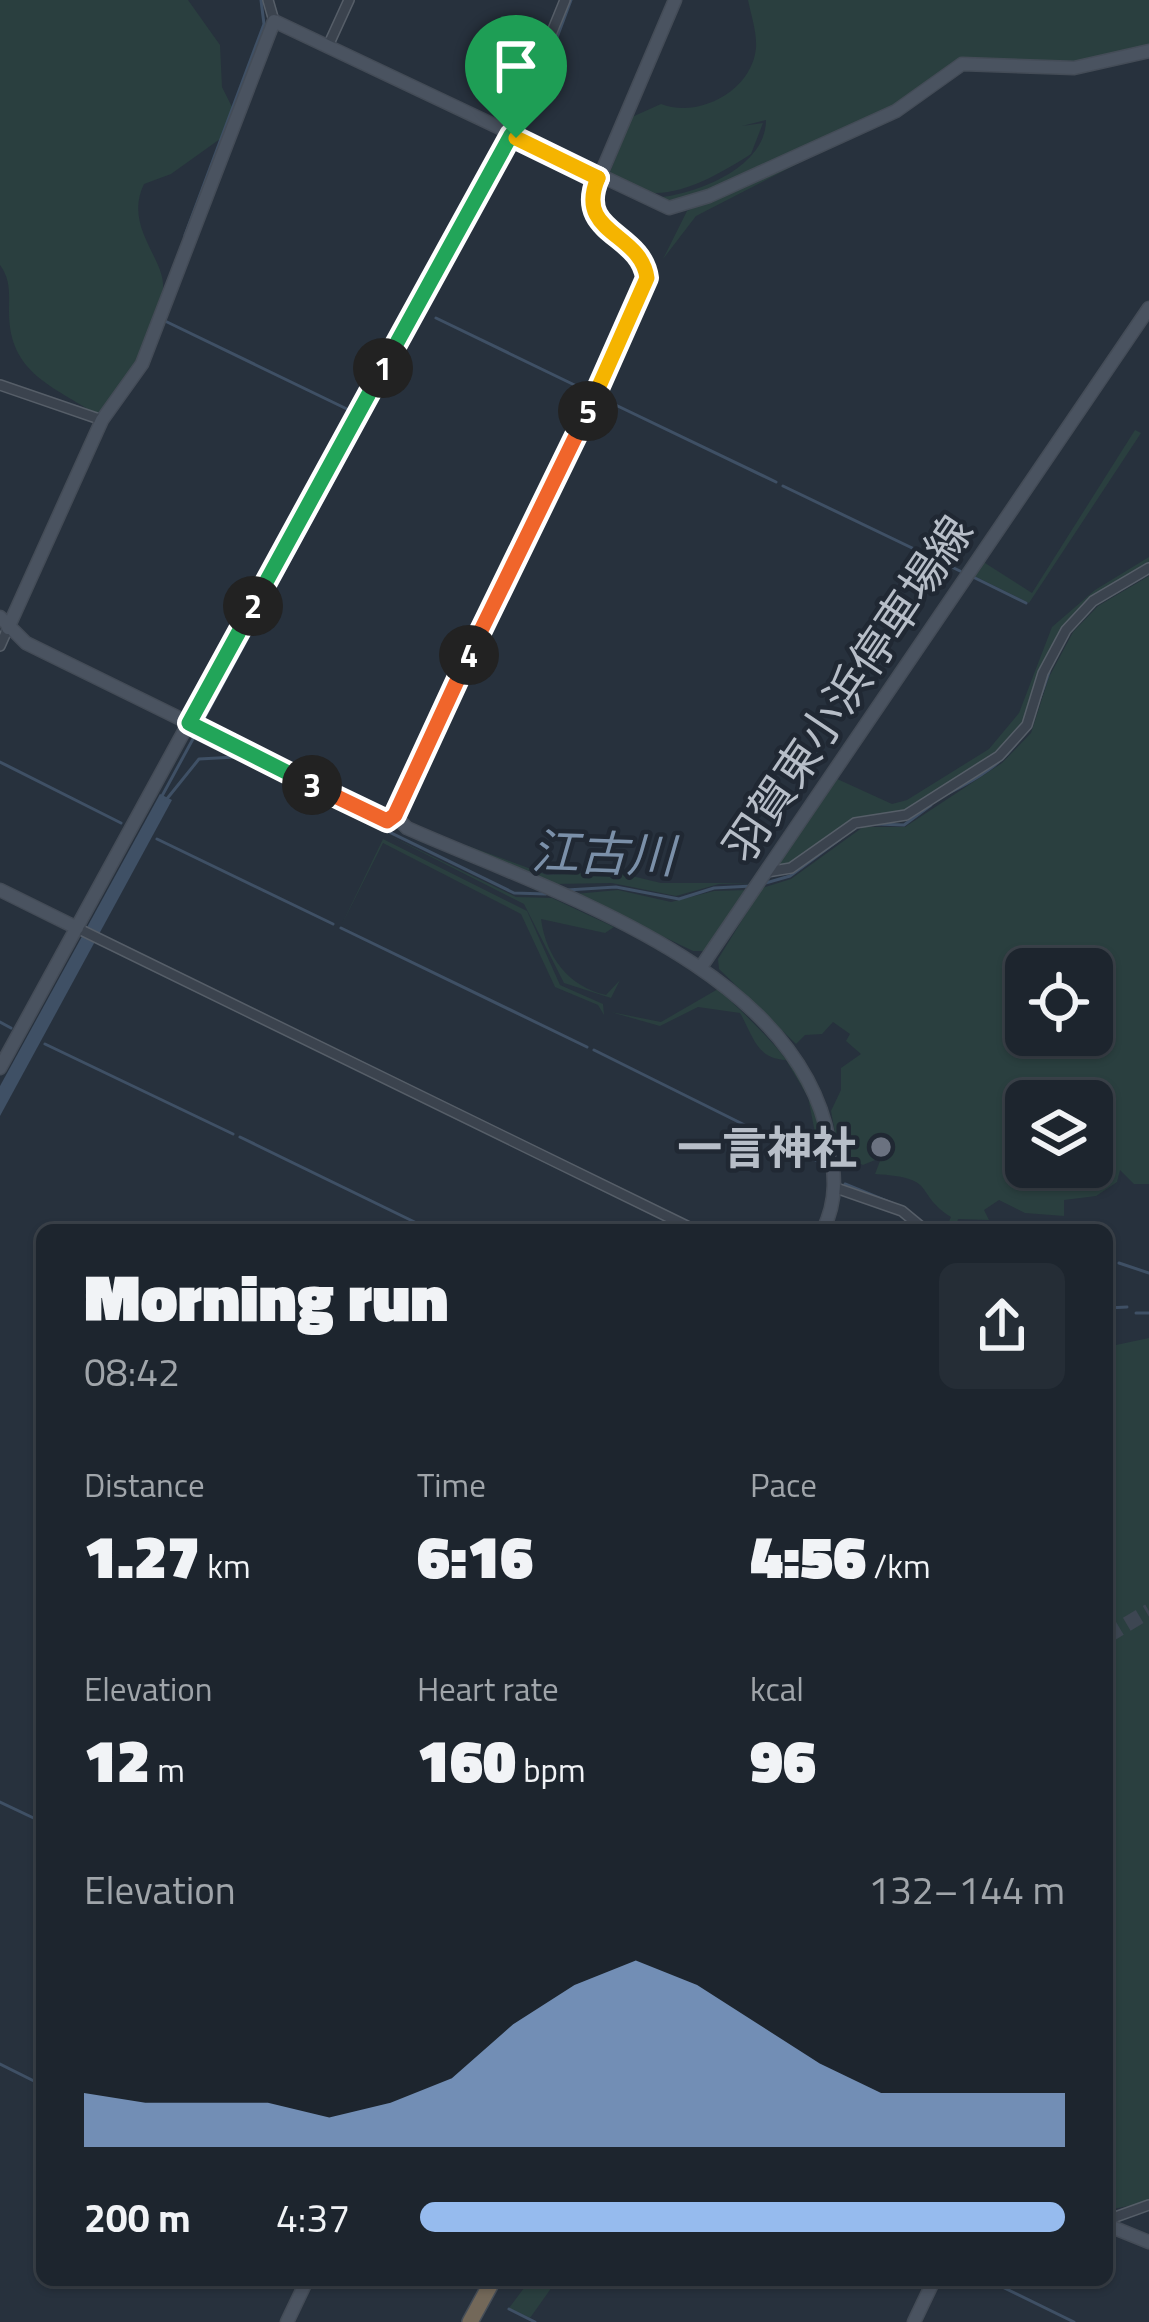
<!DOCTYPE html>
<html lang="en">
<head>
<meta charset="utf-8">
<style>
  body { margin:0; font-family:"Titillium Web","Noto Sans JP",sans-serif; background:#252d36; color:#f1f3f6; height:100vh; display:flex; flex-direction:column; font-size:45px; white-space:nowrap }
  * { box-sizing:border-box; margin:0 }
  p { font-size:39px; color:#a0a5aa }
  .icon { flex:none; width:66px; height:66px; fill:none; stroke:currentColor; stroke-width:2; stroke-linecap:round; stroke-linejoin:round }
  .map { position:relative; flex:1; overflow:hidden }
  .sheet { position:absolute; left:36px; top:1224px; width:1077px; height:1062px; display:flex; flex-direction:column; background:#1d252e; border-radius:18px; box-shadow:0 3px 9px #0004,0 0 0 3px #3b424a }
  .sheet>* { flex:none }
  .controls { position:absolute; left:1005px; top:948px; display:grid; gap:24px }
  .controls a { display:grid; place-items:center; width:108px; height:108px; border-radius:18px; background:#1d252e; box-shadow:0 3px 9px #0004,0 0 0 3px #3b424a; font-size:60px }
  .pin { position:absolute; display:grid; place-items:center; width:102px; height:102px; color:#fff; margin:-123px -51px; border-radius:50% 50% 50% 0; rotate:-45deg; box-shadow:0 0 12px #0007 }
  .pin .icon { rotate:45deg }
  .km { position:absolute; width:60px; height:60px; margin:-30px; border-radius:50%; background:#222; color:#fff; font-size:33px; line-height:60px; text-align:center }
  .round { display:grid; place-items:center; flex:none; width:126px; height:126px; border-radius:18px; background:#252d36 }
  .head { display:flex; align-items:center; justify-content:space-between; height:204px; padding:0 48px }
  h1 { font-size:66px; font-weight:800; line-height:90px }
  .stats { display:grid; grid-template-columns:repeat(3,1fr); gap:18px; height:204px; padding:12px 48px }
  .stats div { display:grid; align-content:center }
  .stats b { font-size:60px; font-weight:800 }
  .stats small { font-size:33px; font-weight:400 }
  .stats p { font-size:33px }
  .chart { height:336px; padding:24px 48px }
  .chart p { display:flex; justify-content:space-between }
  .chart svg { width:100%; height:216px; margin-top:12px; fill:#96bbee; opacity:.7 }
  ul { padding:0 48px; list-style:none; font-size:39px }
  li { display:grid; grid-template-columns:192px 144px 1fr; align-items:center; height:90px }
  li i { height:30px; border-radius:15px; background:#96bbee }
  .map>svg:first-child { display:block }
  .green { fill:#2a3f3f; fill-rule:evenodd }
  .water { fill:#3f5065 }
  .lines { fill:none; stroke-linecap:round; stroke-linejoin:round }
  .stream { stroke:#3f5065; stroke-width:3 }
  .highway-tunnel { stroke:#3d4652; stroke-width:15; stroke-dasharray:15 8; stroke-linecap:butt }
  .street-casing { stroke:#565e68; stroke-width:12 }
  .secondary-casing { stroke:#444c57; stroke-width:15 }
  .highway-casing { stroke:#464e58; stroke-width:18 }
  .street { stroke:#3b434e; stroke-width:9 }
  .secondary { stroke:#4a5360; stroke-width:12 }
  .highway { stroke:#736859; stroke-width:15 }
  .split-1-casing { stroke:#fff; stroke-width:24 }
  .split-2-casing { stroke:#fff; stroke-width:24 }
  .split-3-casing { stroke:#fff; stroke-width:24 }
  .split-4-casing { stroke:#fff; stroke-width:24 }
  .split-5-casing { stroke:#fff; stroke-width:24 }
  .split-6-casing { stroke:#fff; stroke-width:24 }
  .split-7-casing { stroke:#fff; stroke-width:24 }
  .split-1 { stroke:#22a559; stroke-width:15 }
  .split-2 { stroke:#22a559; stroke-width:15 }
  .split-3 { stroke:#22a559; stroke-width:15 }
  .split-4 { stroke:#f0652b; stroke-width:15 }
  .split-5 { stroke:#f0652b; stroke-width:15 }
  .split-6 { stroke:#f5b400; stroke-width:15 }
  .split-7 { stroke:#f5b400; stroke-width:15 }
  .worship-dot { fill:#6b7280; stroke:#202833; stroke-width:4.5 }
  .labels { text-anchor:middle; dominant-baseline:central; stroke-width:9; stroke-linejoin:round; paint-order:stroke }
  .street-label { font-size:45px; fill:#b7bec8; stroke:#202833 }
  .poi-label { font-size:45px; font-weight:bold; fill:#b7bec8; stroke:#202833; text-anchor:end }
  .water-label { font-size:48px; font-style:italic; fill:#7b90a9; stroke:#202833 }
</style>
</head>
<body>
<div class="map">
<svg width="1149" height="2322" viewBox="0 0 1149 2322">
  <rect width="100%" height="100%" fill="#27313d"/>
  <path class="green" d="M 0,0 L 188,0 L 220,45 L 222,87 L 232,107 L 220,139 L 171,174 L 144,184 C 123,227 166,259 163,289 C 161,320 128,402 97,415 C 54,386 9,374 9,312 C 9,294 11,280 0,265 Z
    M 748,0 L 1149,0 L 1149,47 L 1079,63 L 950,65 L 909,99 L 708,192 L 673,202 L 653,198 C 695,195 766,168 766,120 L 742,126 L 763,123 L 751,154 C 712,179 648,217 610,172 L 632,117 L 661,104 C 698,119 752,91 756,48 C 757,32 751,15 748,0 Z
    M 875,124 L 696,216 L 663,259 L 687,211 Z
    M 1135,430 L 1141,433 L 1029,603 L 972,575 L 988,555 L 985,563 L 1032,593 Z
    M 1149,557 L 1149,566 L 1105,591 L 1064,629 L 1030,713 L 1011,742 L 911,810 L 856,821 L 790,867 L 774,869 L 835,778 L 892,804 L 907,800 L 989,749 L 1019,713 L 1052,627 L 1095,590 Z
    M 1149,576 L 1149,1184 L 1134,1184 L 1120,1170 L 1117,1182 L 1096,1196 L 1064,1200 L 1064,1216 L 1025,1213 L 999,1200 L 984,1210 L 989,1220 L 958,1219 L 955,1230 L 945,1230 L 951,1217 C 912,1192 940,1178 875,1174 L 887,1143 L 873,1141 L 869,1150 L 875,1160 L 863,1165 L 839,1154 L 831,1111 L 841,1090 L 841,1068 L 861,1054 L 846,1041 L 850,1034 L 833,1022 L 822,1034 L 805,1035 L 796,1044 L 719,969 L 718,959 L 762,888 L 791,879 L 863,827 L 905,827 L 1002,763 L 1031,733 L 1049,677 L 1073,632 L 1098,606 ZM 1026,969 L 1092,969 L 1092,1035 L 1026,1035 ZM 1026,1101 L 1092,1101 L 1092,1167 L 1026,1167 Z
    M 386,834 L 516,897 L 552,898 L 614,927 L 605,933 L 541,919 C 546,957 569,987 606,995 L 620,980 L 611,998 L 564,983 L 524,904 Z
    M 383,839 L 527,911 L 560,985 L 603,1004 L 604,1015 L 598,1005 L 555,987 L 521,914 L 383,843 L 341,926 Z
    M 463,844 L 547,875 L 611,871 L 661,883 L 754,883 L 719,884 L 676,896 L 612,883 L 554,884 Z
    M 618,890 L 671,902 L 714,891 L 747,890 L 708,951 L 693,951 L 575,894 Z
    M 718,989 C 755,1024 836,1096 819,1153 L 808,1097 L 786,1060 C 756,1059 753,1035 740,1013 L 698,1007 L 660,1026 L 611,1012 L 661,1022 Z
    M 1112,1329 L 1116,1345 L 1149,1338 L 1149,2202 L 1107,2210 L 1107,1331 Z
    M 530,2280 L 557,2280 L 530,2318 L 509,2308 Z"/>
  <path class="water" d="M 160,794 L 172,800 L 0,1116 L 0,1086 Z"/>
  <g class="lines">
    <path class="stream" d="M 522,131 L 571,0
      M 185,235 L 264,24 L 261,0
      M 436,318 L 589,392
      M 165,321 L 349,410
      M 601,398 L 776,482
      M 783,486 L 960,571
      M 973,577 L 1026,603
      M 0,762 L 121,823
      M 949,793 C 1013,761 1027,738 1049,672
      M 162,796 L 518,140
      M 166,800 L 199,759 L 236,757 L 514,893 L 546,894
      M 876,824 L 904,825 L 931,805
      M 157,839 L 333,924
      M 762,884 L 790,876 L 840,839
      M 567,890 L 616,887 L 679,899 L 714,888 L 752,886
      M 341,928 L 587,1047
      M 0,1022 L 11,1028
      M 45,1044 L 233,1134
      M 594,1050 L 819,1162
      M 240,1137 L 431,1230
      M 845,1184 L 894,1204
      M 1107,1261 L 1113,1261
      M 1119,1263 L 1149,1273
      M 1107,1308 L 1127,1307
      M 1136,1313 L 1149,1313
      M 0,1802 L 42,1822
      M 0,2064 L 42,2085
      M 449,2280 L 452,2282
      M 988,2280 L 1074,2322
      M 509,2309 L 535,2322"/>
    <path class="highway-tunnel" d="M 1107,1636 L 1149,1611"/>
    <g class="street-casing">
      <path id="street" d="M 268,0 L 274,21
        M 328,46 L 349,0
        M 510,135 L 565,0
        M 0,385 L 102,420
        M 0,646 L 8,628
        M 189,723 L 387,821 L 395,816
        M 767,872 L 791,868 L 855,823 L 906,815 L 999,756 L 1027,725 L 1043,673 L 1066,630 L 1093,601 L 1149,568
        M 77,928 L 695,1230
        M 836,1188 L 902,1211 L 925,1230
        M 1107,2220 L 1149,2205"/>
    </g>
    <g class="secondary-casing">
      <path id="secondary" d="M 675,0 L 592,195 L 599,225 L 643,260 L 645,292 L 395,816 L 407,828 C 549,891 798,967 829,1141 C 835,1174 838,1199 823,1230
        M 0,617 L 26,643 L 189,723
        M 8,628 L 102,420 L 142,364 L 274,21 L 669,208 L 709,196 L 896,111 L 962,64 L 1074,68 L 1149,51
        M 0,890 L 77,928
        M 701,967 L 1149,308
        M 0,1068 L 510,135
        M 1107,2225 L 1149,2242
        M 287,2322 L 307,2280
        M 914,2322 L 934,2280"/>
    </g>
    <g class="highway-casing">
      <path id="highway" d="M 470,2322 L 493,2280"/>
    </g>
    <use href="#street" class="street"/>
    <use href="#secondary" class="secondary"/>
    <use href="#highway" class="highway"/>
  </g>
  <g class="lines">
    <g class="split-1-casing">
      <path id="split-1" d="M 383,368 L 511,135 L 516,138"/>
    </g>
    <g class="split-2-casing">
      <path id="split-2" d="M 253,606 L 383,368"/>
    </g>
    <g class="split-3-casing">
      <path id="split-3" d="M 253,606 L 189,723 L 312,785"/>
    </g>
    <g class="split-4-casing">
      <path id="split-4" d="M 312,785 L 387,821 L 395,815 L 469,655"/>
    </g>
    <g class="split-5-casing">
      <path id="split-5" d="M 469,655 L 588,411"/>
    </g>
    <g class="split-6-casing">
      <path id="split-6" d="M 588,411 L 647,278 C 641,232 574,234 598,178"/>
    </g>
    <g class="split-7-casing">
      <path id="split-7" d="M 516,138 L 598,178"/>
    </g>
    <use href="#split-1" class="split-1"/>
    <use href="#split-2" class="split-2"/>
    <use href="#split-3" class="split-3"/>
    <use href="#split-4" class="split-4"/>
    <use href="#split-5" class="split-5"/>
    <use href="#split-6" class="split-6"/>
    <use href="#split-7" class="split-7"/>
  </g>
  <circle class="worship-dot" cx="881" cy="1147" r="12"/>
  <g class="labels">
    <g class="street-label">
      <text transform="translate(847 688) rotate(-56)">羽賀東小浜停車場線</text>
    </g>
    <g class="poi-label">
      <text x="857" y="1147">一言神社</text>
    </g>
    <g class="water-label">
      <text transform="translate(603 853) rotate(2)">江古川</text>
    </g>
  </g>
</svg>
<div class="controls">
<a><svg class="icon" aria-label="locate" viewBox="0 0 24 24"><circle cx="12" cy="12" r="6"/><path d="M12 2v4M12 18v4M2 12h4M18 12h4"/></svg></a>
<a><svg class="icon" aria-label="layers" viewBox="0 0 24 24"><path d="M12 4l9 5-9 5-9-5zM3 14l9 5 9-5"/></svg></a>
</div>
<div class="pin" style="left:516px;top:138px;background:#1e9e55"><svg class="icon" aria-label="arrive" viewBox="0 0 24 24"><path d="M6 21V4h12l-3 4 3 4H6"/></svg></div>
<b class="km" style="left:383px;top:368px">1</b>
<b class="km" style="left:253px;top:606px">2</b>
<b class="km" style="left:312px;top:785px">3</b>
<b class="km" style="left:469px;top:655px">4</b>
<b class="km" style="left:588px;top:411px">5</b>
<section class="sheet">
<div class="head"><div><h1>Morning run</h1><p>08:42</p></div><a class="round"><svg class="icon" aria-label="share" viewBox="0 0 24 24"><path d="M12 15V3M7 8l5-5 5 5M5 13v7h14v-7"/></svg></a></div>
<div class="stats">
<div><p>Distance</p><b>1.27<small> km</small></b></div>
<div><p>Time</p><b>6:16</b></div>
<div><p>Pace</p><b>4:56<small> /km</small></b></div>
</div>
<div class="stats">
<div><p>Elevation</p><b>12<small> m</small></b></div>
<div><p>Heart rate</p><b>160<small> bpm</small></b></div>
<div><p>kcal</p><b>96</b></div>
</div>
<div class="chart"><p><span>Elevation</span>132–144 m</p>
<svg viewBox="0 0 160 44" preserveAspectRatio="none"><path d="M0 44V33L10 35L20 35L30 35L40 38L50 35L60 30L70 19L80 11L90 6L100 11L110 19L120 27L130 33L140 33L150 33L160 33V44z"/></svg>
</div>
<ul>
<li><b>200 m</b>4:37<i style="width:100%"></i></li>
</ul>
</section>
</div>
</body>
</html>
